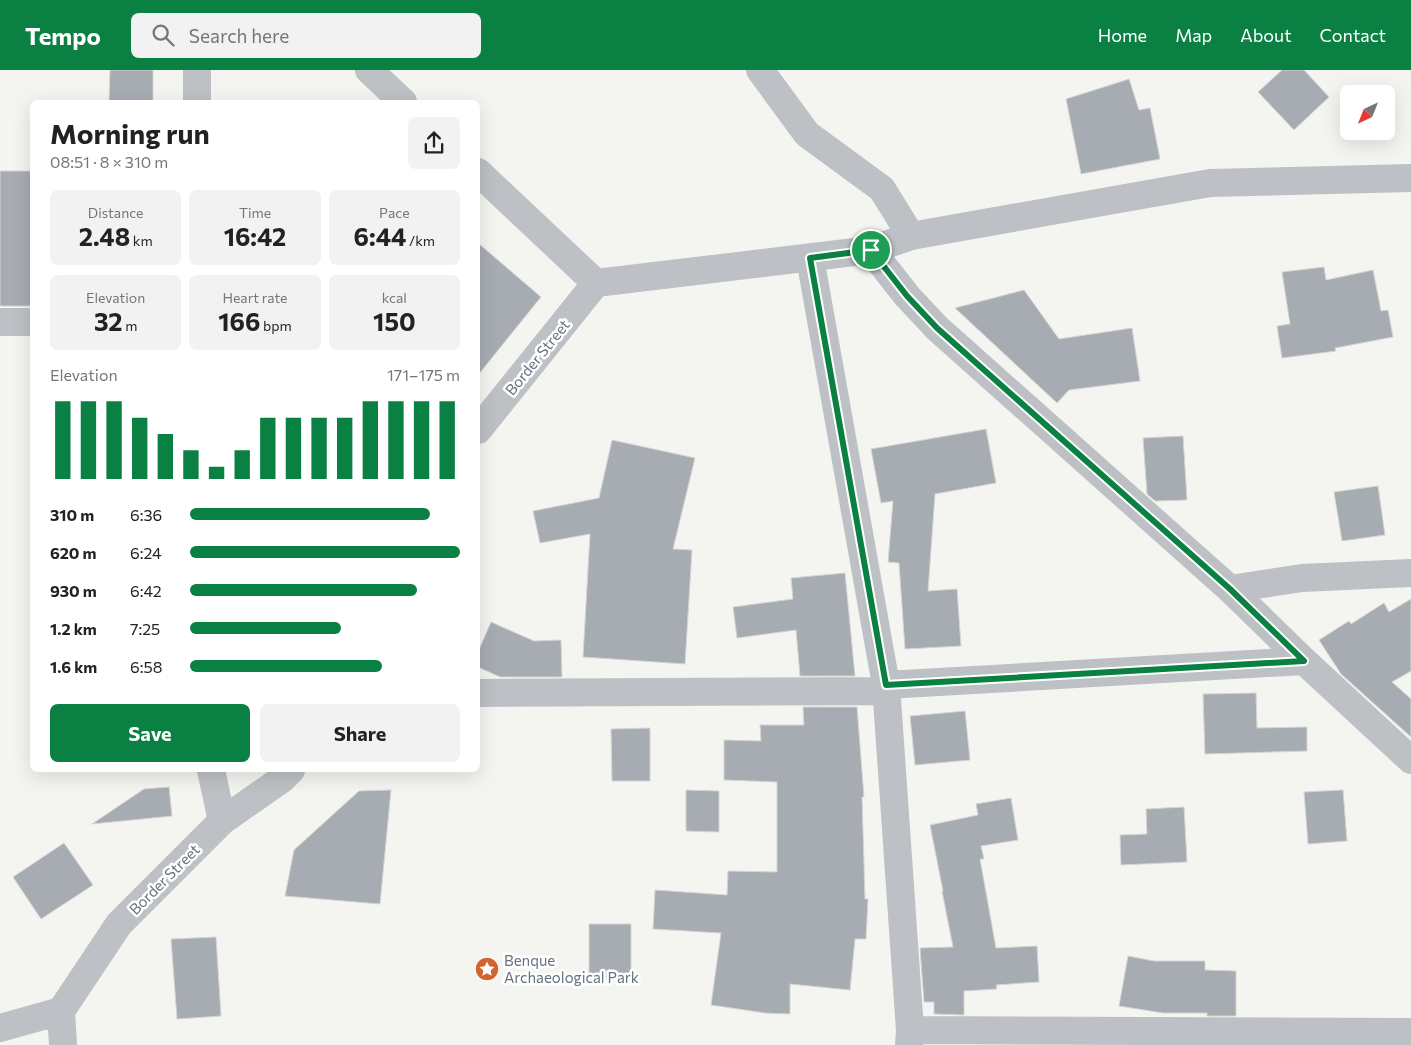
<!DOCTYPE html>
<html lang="en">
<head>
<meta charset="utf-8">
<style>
  body { margin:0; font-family:Commissioner,sans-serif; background:#f2f2f2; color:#222; height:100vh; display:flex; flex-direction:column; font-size:19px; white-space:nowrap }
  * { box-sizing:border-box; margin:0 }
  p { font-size:16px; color:#767676 }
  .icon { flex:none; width:28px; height:28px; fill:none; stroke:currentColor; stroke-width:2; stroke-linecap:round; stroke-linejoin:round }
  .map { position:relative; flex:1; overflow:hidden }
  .details { position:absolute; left:30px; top:30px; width:450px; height:672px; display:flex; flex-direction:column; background:#fff; border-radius:8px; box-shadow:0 5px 20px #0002 }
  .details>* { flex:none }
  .needle { width:32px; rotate:223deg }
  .buttons { position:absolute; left:1340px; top:15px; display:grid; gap:10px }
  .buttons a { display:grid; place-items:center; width:55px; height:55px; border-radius:8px; background:#fff; box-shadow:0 5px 20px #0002; font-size:25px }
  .pin { position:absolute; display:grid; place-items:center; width:42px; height:42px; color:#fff; margin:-21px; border:2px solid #fff; border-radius:50%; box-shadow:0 1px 5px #0007 }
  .round { display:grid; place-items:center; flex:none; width:52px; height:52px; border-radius:8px; background:#f2f2f2 }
  .summary { display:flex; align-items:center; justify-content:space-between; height:85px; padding:0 20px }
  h1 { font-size:28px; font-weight:700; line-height:38px }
  .figures { display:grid; grid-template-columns:repeat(3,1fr); gap:8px; height:85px; padding:5px 20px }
  .figures div { display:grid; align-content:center; border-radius:8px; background:#f2f2f2; text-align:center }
  .figures b { font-size:25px; font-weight:700 }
  .figures small { font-size:14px; font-weight:400 }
  .figures p { font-size:14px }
  .chart { height:140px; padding:10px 20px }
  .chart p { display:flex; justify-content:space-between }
  .chart svg { width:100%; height:90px; margin-top:5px; stroke:#0b8043; stroke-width:6 }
  .action { display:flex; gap:10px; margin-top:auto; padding:10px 20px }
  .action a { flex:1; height:58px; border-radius:8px; background:#0b8043; color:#fff; font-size:20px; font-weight:700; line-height:58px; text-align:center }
  .action a+a { background:#f2f2f2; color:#222 }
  ul { padding:0 20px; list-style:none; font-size:16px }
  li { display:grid; grid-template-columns:80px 60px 1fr; align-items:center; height:38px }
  li i { height:12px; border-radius:6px; background:#0b8043 }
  header { display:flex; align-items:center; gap:30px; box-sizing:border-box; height:70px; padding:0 25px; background:#0b8043; color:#fff }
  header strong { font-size:24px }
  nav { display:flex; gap:28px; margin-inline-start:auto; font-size:18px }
  .search { width:350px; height:45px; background:#f2f2f2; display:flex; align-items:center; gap:12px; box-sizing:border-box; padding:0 18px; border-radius:8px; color:#767676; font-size:19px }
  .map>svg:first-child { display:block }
  .building { fill:#a6acb2; stroke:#d5d5d3 }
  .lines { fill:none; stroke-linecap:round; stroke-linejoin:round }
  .street { stroke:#bdc0c4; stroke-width:28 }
  .route-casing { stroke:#fff; stroke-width:10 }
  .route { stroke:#0b8043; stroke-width:6 }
  .labels { text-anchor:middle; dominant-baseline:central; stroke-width:5; stroke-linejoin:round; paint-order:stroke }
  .street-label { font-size:15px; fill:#66727f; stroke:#fff }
  .poi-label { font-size:15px; fill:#66727f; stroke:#fff; text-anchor:start }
</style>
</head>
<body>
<header>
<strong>Tempo</strong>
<div class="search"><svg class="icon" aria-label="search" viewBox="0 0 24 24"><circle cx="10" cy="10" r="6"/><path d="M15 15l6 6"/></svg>Search here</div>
<nav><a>Home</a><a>Map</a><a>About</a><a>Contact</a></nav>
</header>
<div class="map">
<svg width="1411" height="975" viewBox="0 0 1411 975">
  <rect width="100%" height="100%" fill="#f4f4f0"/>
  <path class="building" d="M 110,0 L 153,0 L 153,32 L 109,32 Z
    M 1282,0 L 1304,0 L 1329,27 L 1294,60 L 1258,22 Z
    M 1129,9 L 1139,40 L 1150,38 L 1160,89 L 1081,104 L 1066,29 Z
    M 0,101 L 32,101 L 32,236 L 0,236 Z
    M 478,173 L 541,227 L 478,305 Z
    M 1324,197 L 1326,210 L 1373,200 L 1381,241 L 1388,240 L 1393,267 L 1335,278 L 1336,281 L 1282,288 L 1277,256 L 1290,254 L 1282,202 Z
    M 1024,220 L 1059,269 L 1132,258 L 1140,311 L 1069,320 L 1057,333 L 955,238 Z
    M 986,359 L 996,413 L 935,424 L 928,521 L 957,519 L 961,576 L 905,579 L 899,493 L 888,492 L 893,431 L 881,433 L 871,379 Z
    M 1183,366 L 1187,430 L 1155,431 L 1147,424 L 1143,368 Z
    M 612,370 L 695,388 L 673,479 L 692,480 L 685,594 L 583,587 L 590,464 L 540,473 L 533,441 L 599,428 Z
    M 1378,416 L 1385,465 L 1342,471 L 1334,422 Z
    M 845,503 L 855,606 L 800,606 L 796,560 L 737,568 L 733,537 L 793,529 L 791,508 Z
    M 1411,529 L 1411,601 L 1392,612 L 1411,629 L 1411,667 L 1341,604 L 1319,570 L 1349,551 L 1351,554 L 1384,533 L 1389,542 Z
    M 491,552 L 534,571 L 561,570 L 562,607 L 500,607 L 478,597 L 478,582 Z
    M 1256,623 L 1257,658 L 1307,657 L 1307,681 L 1205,684 L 1203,624 Z
    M 803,637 L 857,637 L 864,727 L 862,727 L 865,829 L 868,829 L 866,869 L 855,869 L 850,920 L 790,914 L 790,944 L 765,943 L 711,935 L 721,863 L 653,859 L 655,820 L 727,825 L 728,801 L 777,802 L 777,712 L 724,710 L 724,670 L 761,671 L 760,655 L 804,655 Z
    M 965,641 L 970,690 L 915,695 L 910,646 Z
    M 650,658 L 650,711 L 612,711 L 611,659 Z
    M 169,717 L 172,746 L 92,754 L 144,719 Z
    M 391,720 L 380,834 L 285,826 L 294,780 L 359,721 Z
    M 686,720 L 719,721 L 719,762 L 686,761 Z
    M 1343,720 L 1347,771 L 1308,774 L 1304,722 Z
    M 1011,728 L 1018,770 L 981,776 L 984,789 L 980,789 L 996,878 L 1037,876 L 1039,912 L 996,915 L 997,919 L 964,921 L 964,945 L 934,944 L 934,932 L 924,932 L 920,878 L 953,877 L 942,821 L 943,821 L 930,755 L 978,745 L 976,734 Z
    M 1184,737 L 1187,792 L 1121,795 L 1120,765 L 1147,764 L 1146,739 Z
    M 64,773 L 93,815 L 41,849 L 13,807 Z
    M 589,854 L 631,854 L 631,910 L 589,910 Z
    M 216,867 L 221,946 L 177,949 L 171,869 Z
    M 1128,886 L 1154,891 L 1205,891 L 1205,900 L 1236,901 L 1236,946 L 1207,946 L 1207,943 L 1163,943 L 1119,936 Z"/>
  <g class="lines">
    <path class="street" d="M 369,0 L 403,32
      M 760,0 L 807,64 L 882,119 L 911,166
      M 197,32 L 197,0
      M 478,102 L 596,213 L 871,180 L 911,166 L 1210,113 L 1411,108
      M 871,180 L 907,226 L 937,258 L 1230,519 L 1304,591 L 1411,690
      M 810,188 L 886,615 L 910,960 L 909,975
      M 0,252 L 32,252
      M 478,360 L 596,213
      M 1230,519 L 1302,508 L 1411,503
      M 886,615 L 1304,591
      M 478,623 L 887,621
      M 211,700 L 222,751
      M 61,941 L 119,854 L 222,751 L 282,709 L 291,700
      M 61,941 L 63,975
      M 0,958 L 61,941
      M 910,960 L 1411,962"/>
  </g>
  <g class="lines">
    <g class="route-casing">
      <path id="route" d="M 871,180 L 907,226 L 937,258 L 1230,519 L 1304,591 L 886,615 L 810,188 Z"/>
    </g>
    <use href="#route" class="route"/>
  </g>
  <defs>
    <g id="sight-disc" transform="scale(1.25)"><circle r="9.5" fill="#d36431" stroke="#fff"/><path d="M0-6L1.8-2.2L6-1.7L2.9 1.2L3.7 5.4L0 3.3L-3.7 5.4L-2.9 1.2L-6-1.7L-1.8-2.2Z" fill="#fff"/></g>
  </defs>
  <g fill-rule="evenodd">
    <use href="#sight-disc" x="487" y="899"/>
  </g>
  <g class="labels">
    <g class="street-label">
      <text transform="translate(537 287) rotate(-51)">Border Street</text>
      <text transform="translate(164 809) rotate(-45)">Border Street</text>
    </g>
    <g class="poi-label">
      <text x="504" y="890">Benque<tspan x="504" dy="17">Archaeological Park</tspan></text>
    </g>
  </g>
</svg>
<div class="buttons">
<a><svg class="needle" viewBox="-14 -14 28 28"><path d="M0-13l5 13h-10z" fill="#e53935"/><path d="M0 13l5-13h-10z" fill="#767676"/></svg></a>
</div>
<div class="pin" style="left:871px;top:180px;background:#1e9e55"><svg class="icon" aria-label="arrive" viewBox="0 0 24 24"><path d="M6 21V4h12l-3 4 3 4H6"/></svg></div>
<section class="details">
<div class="summary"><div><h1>Morning run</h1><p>08:51 · 8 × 310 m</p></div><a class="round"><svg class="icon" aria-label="share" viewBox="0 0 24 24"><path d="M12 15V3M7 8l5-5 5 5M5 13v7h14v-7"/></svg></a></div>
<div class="figures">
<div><p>Distance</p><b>2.48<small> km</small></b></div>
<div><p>Time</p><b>16:42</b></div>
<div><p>Pace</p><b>6:44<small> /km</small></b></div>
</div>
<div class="figures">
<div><p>Elevation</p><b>32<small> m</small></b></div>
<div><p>Heart rate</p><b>166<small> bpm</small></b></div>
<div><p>kcal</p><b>150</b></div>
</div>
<div class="chart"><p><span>Elevation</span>171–175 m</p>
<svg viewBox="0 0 160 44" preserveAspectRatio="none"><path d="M5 44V6M15 44V6M25 44V6M35 44V14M45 44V22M55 44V30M65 44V38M75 44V30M85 44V14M95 44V14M105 44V14M115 44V14M125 44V6M135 44V6M145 44V6M155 44V6"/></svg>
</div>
<ul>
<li><b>310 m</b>6:36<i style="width:89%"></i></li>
<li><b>620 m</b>6:24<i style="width:100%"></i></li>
<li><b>930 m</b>6:42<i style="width:84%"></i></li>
<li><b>1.2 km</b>7:25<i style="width:56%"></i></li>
<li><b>1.6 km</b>6:58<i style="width:71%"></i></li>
</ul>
<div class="action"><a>Save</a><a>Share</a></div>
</section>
</div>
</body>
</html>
